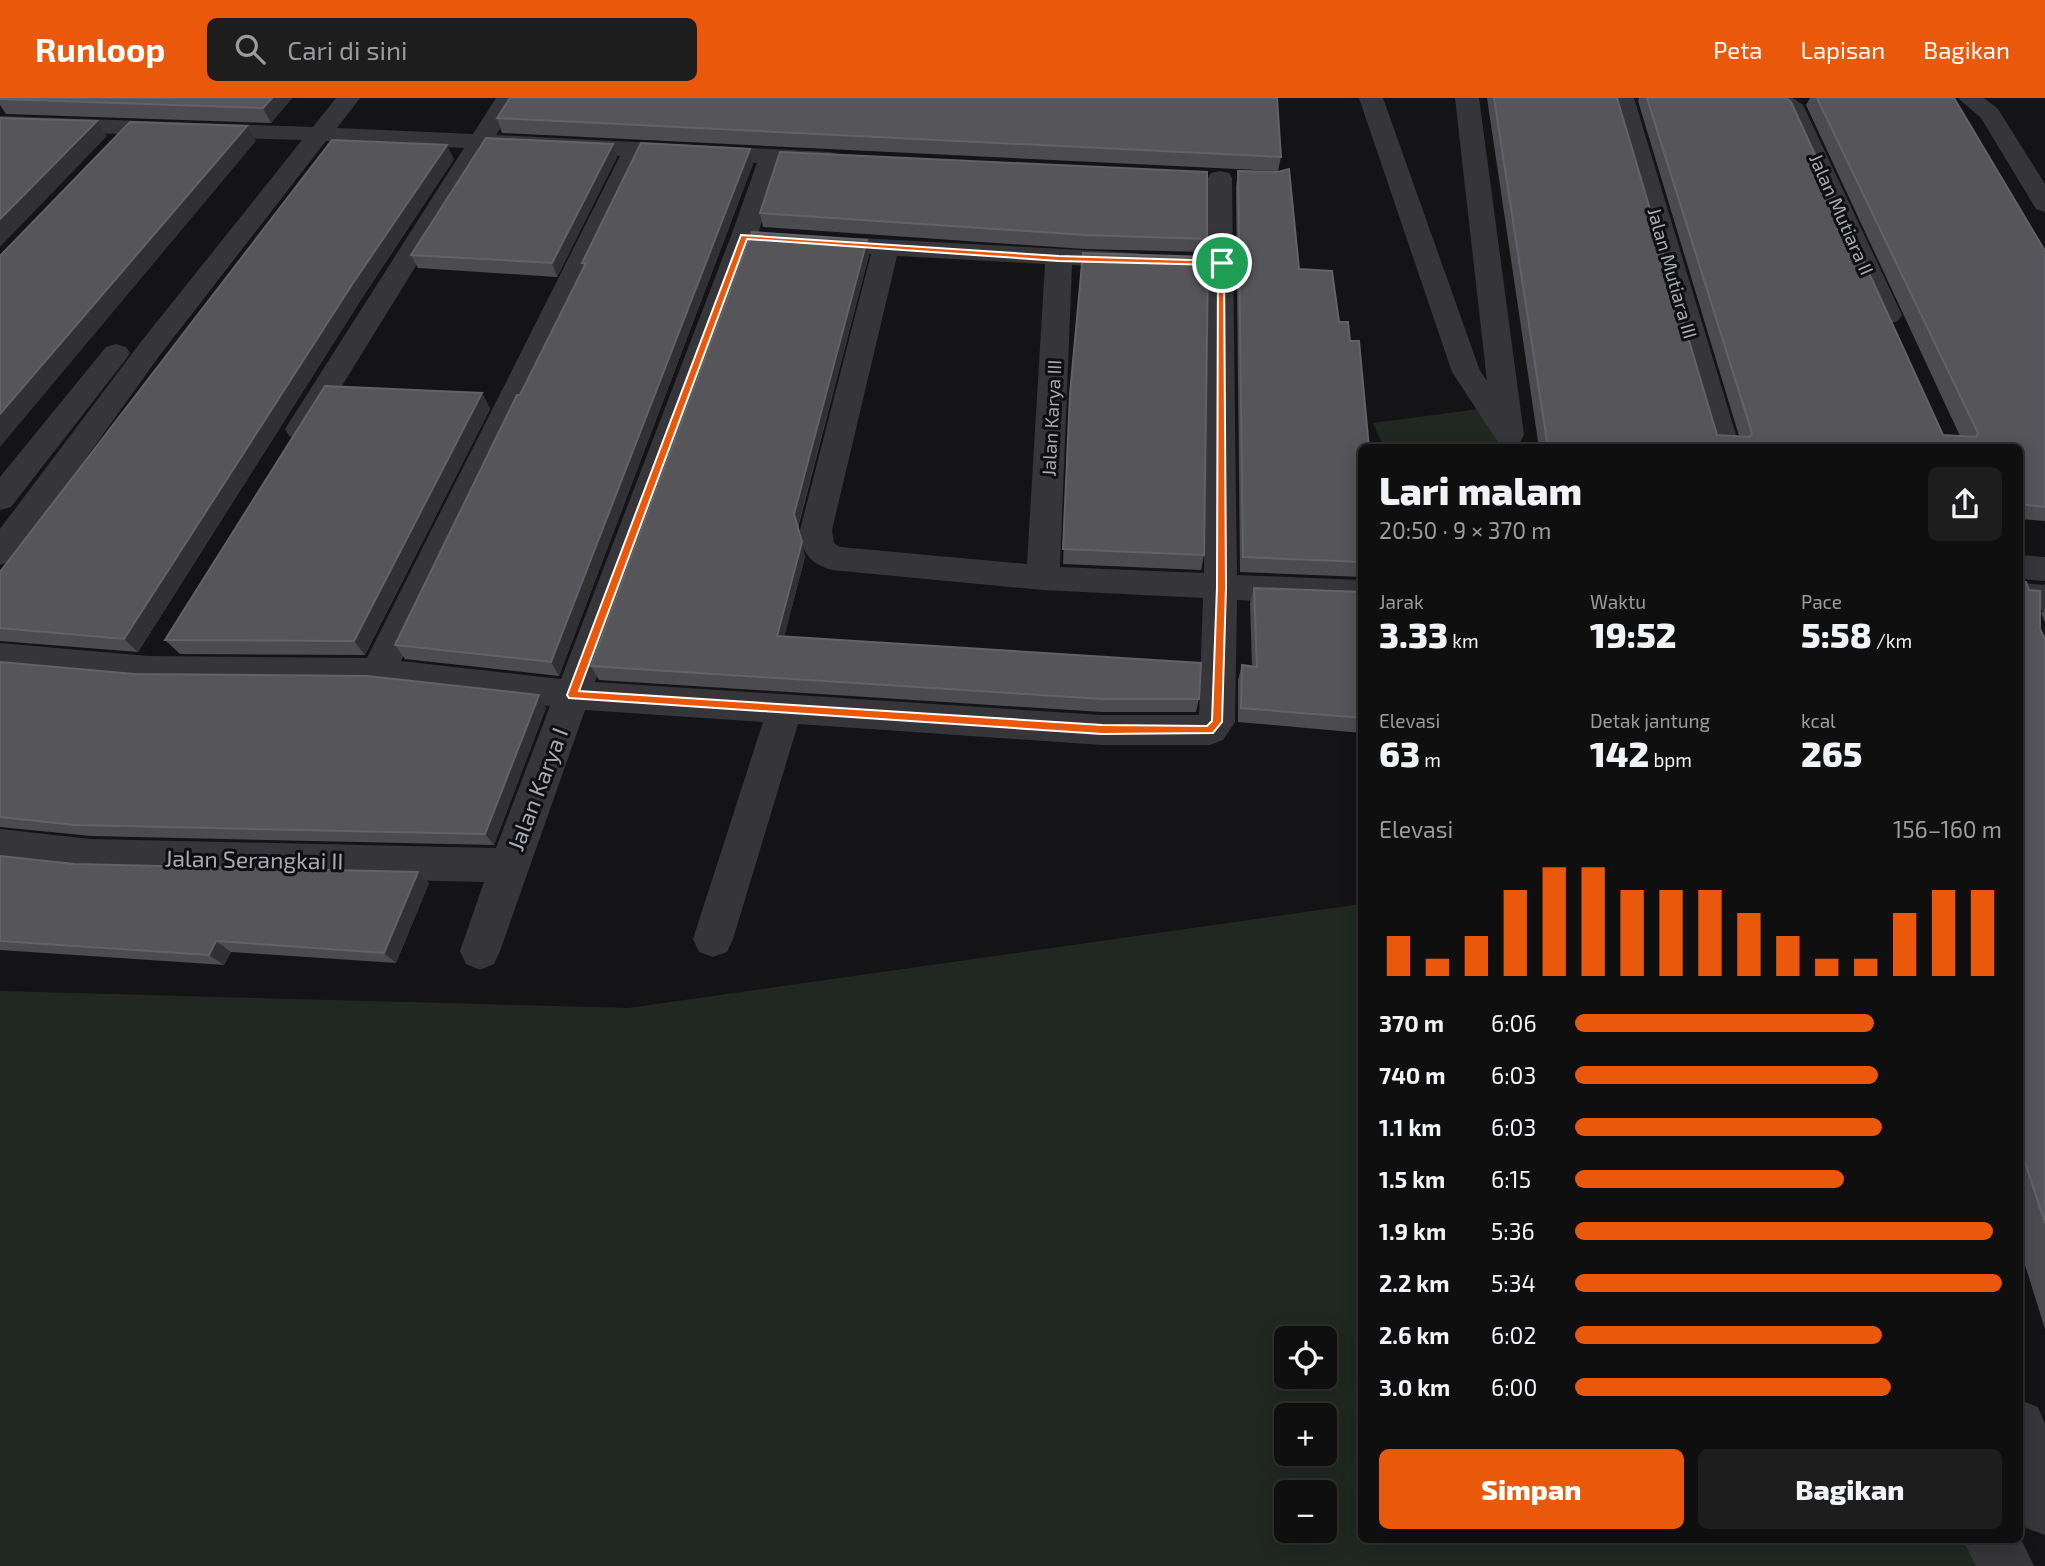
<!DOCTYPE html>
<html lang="id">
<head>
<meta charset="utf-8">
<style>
  body { margin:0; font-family:"Exo 2",sans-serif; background:#1d1d1e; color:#f1f3f6; height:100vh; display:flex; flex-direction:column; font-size:26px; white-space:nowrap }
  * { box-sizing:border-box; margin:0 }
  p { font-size:23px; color:#9b9c9f }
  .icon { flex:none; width:38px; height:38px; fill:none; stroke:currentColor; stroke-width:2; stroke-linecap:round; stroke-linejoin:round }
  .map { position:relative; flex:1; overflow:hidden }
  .details { position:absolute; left:1358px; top:346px; width:665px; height:1099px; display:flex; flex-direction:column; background:#0f0f10; border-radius:10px; box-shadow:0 4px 18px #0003,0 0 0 2px #2f2f30 }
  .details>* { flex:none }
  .fabs { position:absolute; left:1274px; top:1228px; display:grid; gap:14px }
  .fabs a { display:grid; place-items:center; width:63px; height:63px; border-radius:10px; background:#0f0f10; box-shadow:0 4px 18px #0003,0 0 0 2px #2f2f30; font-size:35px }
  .pin { position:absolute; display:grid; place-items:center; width:60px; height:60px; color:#fff; margin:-30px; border:4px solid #fff; border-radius:50%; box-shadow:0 2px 7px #0007 }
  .round { display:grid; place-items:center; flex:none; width:74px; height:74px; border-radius:10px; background:#1d1d1e }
  .headline { display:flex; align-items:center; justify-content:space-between; height:119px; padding:0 21px }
  h1 { font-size:38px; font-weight:800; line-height:52px }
  .stats { display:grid; grid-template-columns:repeat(3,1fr); gap:10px; height:119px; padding:7px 21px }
  .stats div { display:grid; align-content:center }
  .stats b { font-size:35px; font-weight:800 }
  .stats small { font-size:19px; font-weight:400 }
  .stats p { font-size:19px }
  .chart { height:196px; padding:14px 21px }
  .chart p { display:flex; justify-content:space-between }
  .chart svg { width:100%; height:126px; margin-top:7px; stroke:#ea580c; stroke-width:6 }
  .action { display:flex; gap:14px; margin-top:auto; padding:14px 21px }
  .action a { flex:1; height:80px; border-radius:10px; background:#ea580c; color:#fff; font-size:28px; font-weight:800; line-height:80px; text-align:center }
  .action a+a { background:#1d1d1e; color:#f1f3f6 }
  ul { padding:0 21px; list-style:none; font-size:23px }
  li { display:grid; grid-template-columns:112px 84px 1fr; align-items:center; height:52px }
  li i { height:18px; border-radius:9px; background:#ea580c }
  header { display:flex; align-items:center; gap:42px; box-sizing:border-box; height:98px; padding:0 35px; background:#ea580c; color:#fff }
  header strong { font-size:33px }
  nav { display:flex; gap:38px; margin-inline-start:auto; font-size:24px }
  .search { width:490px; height:63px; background:#1d1d1e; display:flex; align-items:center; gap:18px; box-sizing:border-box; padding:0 24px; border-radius:10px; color:#9b9c9f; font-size:26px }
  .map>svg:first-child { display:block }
  .green { fill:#212822; fill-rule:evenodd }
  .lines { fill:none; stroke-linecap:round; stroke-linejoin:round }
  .minor { fill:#36363a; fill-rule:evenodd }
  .wall { fill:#4b4b50 }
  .shaded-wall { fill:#313134 }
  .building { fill:#55555a; stroke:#626368; stroke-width:2 }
  .route { fill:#ea580c; stroke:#fff; stroke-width:2; fill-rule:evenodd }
  .labels { text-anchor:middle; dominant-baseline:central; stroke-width:6; stroke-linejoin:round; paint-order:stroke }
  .far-street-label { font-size:19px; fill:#a8aab4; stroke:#0f0f11 }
  .street-label { font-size:23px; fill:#a8aab4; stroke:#0f0f11 }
</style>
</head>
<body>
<header>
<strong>Runloop</strong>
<div class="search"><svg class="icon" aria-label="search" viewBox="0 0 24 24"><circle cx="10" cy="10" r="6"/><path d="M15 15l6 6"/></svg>Cari di sini</div>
<nav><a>Peta</a><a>Lapisan</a><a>Bagikan</a></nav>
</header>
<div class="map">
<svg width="2045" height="1468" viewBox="0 0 2045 1468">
  <rect width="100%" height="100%" fill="#141416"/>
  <path class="green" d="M 1494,309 L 1511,350 L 1384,350 L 1373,325 Z
    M 1361,806 L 1362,1442 L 1965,1442 L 1976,1468 L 0,1468 L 0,893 L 628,910 ZM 1286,1241 L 1325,1241 L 1325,1279 L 1286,1279 ZM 1286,1318 L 1325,1318 L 1325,1356 L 1286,1356 ZM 1286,1395 L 1325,1395 L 1325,1433 L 1286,1433 Z"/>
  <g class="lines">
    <path class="minor" d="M 336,0 L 360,0 L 337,30 L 473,36 L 496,0 L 520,0 L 496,37 L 830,54 L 839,56 L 842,61 L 839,66 L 830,68 L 781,66 L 757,138 L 595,584 L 1102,617 L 1199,617 L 1203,500 L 1043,492 L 832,472 C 809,465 802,455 800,432 L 871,156 L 851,154 L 847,148 L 851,142 L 860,140 L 1136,155 L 1145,157 L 1149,163 L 1145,169 L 1136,171 L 1072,167 L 1060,469 L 1204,475 L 1208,80 L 1211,75 L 1220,73 L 1229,75 L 1232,80 L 1237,477 L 1362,482 L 1362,507 L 1237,502 L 1235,624 L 1223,642 L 1210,647 L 1102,647 L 798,626 L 733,841 L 727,854 L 713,859 L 699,854 L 693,841 L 763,624 L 585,612 L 500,853 L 494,866 L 480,872 L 466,866 L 460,853 L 484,784 L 91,775 L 0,765 L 0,731 L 91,741 L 496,750 L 550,608 L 378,588 L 148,586 L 0,573 L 0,545 L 148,558 L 367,560 L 620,58 L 488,51 L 311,338 L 300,341 L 289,338 L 285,331 L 464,50 L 326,43 L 160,257 L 12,463 L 0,467 L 0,431 L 140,245 L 302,42 L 0,32 L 0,18 L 313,29 ZM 644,59 L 757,65 L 731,138 L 561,581 L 401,563 ZM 897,158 L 1045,166 L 1027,466 L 840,449 L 834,445 L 832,432 Z
      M 1359,0 L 1383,0 L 1480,273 L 1487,283 L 1455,0 L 1479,0 L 1524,337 L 1520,344 L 1509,347 L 1498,344 L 1452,274 Z
      M 1610,0 L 1634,0 L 1740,350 L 1710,350 Z
      M 1727,0 L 1793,0 L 1803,7 L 1902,217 L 1898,223 L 1888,226 L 1878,223 L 1874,217 L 1785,16 L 1777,10 L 1731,5 Z
      M 1958,0 L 1984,0 L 1998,11 L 2045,86 L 2045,114 L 2036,111 L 1981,20 Z
      M 116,246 L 126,249 L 130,255 L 126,261 L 11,409 L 0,412 L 0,379 L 106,249 Z
      M 2020,457 L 2045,459 L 2045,483 L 2020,481 Z
      M 2020,485 L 2045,487 L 2045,513 L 2020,510 Z
      M 2020,1302 L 2038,1309 L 2045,1326 L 2045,1437 L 2026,1430 L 2020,1413 Z
      M 2020,1439 L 2034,1468 L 1976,1468 L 1963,1442 L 2020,1442 Z"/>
  </g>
  <path class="wall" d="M 0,0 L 292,0 L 271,25 L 6,16 L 0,7 Z
    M 1487,0 L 1617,0 L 1717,337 L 1739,338 L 1638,3 L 1639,0 L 1786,0 L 1943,337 L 1960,338 L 1806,7 L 1810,0 L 1954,0 L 2045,153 L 2045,423 L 2020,421 L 2020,350 L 1539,350 Z
    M 497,20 L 1281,59 L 1278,73 L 502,35 Z
    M 750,51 L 753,66 L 559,578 L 405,561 L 395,547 L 584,169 L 582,165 Z
    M 617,59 L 557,179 L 418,170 L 411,157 Z
    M 454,61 L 362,200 L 138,554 L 0,543 L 0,474 Z
    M 1238,73 L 1299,171 L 1339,224 L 1362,350 L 1362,479 L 1240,474 L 1236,89 Z
    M 760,115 L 1207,141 L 1205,154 L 1085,151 L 763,129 Z
    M 869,157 L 798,430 L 805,459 L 784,538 L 1199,601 L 1196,614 L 1102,614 L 599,582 L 591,568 Z
    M 482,295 L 490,311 L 365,557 L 180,556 L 165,542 Z
    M 1070,296 L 1204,457 L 1201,472 L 1063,466 Z
    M 2020,484 L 2029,492 L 2040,531 L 2045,541 L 2045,1231 L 2020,1151 Z
    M 1254,490 L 1362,494 L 1362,635 L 1238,624 L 1238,582 L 1242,567 L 1252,568 L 1250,505 Z
    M 2045,512 L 2045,524 L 2041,515 Z
    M 0,564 L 546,610 L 494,747 L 91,738 L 0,729 Z
    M 0,758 L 74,766 L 429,785 L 396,865 L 231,854 L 224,867 L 0,852 Z"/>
  <path class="shaded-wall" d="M 272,0 L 292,0 L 271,25 L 263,10 Z
    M 97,23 L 107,38 L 0,149 L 0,121 Z
    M 247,28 L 256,43 L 0,349 L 0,316 Z
    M 613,46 L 617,59 L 557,179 L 552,165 Z
    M 447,47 L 454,61 L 362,200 L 138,554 L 124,541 L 353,185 Z
    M 750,51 L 753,66 L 559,578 L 551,564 Z
    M 867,142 L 869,157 L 797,431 L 794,416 Z
    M 482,295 L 490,311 L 365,557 L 354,543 Z
    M 802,444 L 805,459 L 781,552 L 777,538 Z
    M 539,597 L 546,610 L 494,747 L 485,736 Z
    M 418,774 L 429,785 L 396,865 L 384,855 Z
    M 216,843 L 231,854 L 224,867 L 209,857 Z"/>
  <path class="building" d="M 0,0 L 272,0 L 263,10 L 0,1 Z
    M 510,0 L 1277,0 L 1281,59 L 497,20 Z
    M 1494,0 L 1617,0 L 1717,337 L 1750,339 L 1752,335 L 1647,0 L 1786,0 L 1791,4 L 1943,337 L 1976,339 L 1978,335 L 1817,0 L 1954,0 L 2045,153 L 2045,409 L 2020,406 L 2020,350 L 1548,350 Z
    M 0,20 L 97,23 L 0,121 Z
    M 130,24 L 247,28 L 0,316 L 0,158 Z
    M 486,40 L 613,46 L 552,165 L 411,157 Z
    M 332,42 L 447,47 L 353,185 L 124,541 L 0,530 L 0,474 Z
    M 641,45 L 750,51 L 551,564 L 395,547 L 517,297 L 520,297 L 586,165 L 582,165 Z
    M 780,54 L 1207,74 L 1207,141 L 1085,137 L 760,115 Z
    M 1289,71 L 1299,171 L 1332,173 L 1339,224 L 1348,224 L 1350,243 L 1359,243 L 1369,350 L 1362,350 L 1362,464 L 1243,459 L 1238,73 L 1278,74 Z
    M 752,134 L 867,142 L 794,416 L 802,444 L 777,538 L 1201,565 L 1199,601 L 1103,601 L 591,568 Z
    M 1083,155 L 1208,159 L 1204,457 L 1063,451 L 1070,296 Z
    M 325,288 L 482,295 L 354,543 L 165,542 Z
    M 2020,484 L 2026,484 L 2029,492 L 2040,493 L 2040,531 L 2045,541 L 2045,1125 L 2020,1049 Z
    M 1254,490 L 1362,494 L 1362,620 L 1241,610 L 1242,567 L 1257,569 Z
    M 0,564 L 134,576 L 367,578 L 539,597 L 485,736 L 75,727 L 0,719 Z
    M 0,758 L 74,766 L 418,774 L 384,855 L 216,843 L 209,857 L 0,843 Z"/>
  <path class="route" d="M 741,137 L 1059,158 L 1224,163 L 1226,489 L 1222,624 L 1213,635 L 1102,636 L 569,600 L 567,597 ZM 747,141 L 1059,163 L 1218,167 L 1217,489 L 1212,623 L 1207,628 L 1102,627 L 579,593 Z"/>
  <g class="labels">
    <g class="far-street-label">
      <text transform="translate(1842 116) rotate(66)">Jalan Mutiara II</text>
      <text transform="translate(1673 175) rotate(74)">Jalan Mutiara III</text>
      <text transform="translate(1051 320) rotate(-87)">Jalan Karya III</text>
    </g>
    <g class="street-label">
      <text transform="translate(537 691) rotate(-69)">Jalan Karya I</text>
      <text transform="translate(254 761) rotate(1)">Jalan Serangkai II</text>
    </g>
  </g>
</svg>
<div class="fabs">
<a><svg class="icon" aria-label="locate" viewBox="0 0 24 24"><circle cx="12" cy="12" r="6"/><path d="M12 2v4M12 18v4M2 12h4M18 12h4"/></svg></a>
<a>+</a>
<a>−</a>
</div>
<div class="pin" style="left:1222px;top:165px;background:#1e9e55"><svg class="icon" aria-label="arrive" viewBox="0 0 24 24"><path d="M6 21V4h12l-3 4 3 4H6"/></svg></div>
<section class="details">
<div class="headline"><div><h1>Lari malam</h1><p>20:50 · 9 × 370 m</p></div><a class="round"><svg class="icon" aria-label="share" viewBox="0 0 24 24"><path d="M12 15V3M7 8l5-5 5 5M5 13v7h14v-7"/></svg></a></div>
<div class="stats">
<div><p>Jarak</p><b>3.33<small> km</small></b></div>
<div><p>Waktu</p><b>19:52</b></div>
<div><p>Pace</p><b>5:58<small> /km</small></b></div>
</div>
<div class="stats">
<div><p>Elevasi</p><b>63<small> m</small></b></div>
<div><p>Detak jantung</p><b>142<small> bpm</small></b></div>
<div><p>kcal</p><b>265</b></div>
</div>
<div class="chart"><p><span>Elevasi</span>156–160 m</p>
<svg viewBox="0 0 160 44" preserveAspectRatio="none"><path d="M5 44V30M15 44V38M25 44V30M35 44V14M45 44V6M55 44V6M65 44V14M75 44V14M85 44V14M95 44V22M105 44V30M115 44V38M125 44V38M135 44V22M145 44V14M155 44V14"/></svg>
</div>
<ul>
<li><b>370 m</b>6:06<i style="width:70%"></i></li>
<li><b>740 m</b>6:03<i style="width:71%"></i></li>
<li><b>1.1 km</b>6:03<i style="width:72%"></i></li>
<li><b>1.5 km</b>6:15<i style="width:63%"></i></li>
<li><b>1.9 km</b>5:36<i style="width:98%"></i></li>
<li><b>2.2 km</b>5:34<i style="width:100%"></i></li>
<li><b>2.6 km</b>6:02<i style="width:72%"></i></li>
<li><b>3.0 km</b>6:00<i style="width:74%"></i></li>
</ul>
<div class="action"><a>Simpan</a><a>Bagikan</a></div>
</section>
</div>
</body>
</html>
